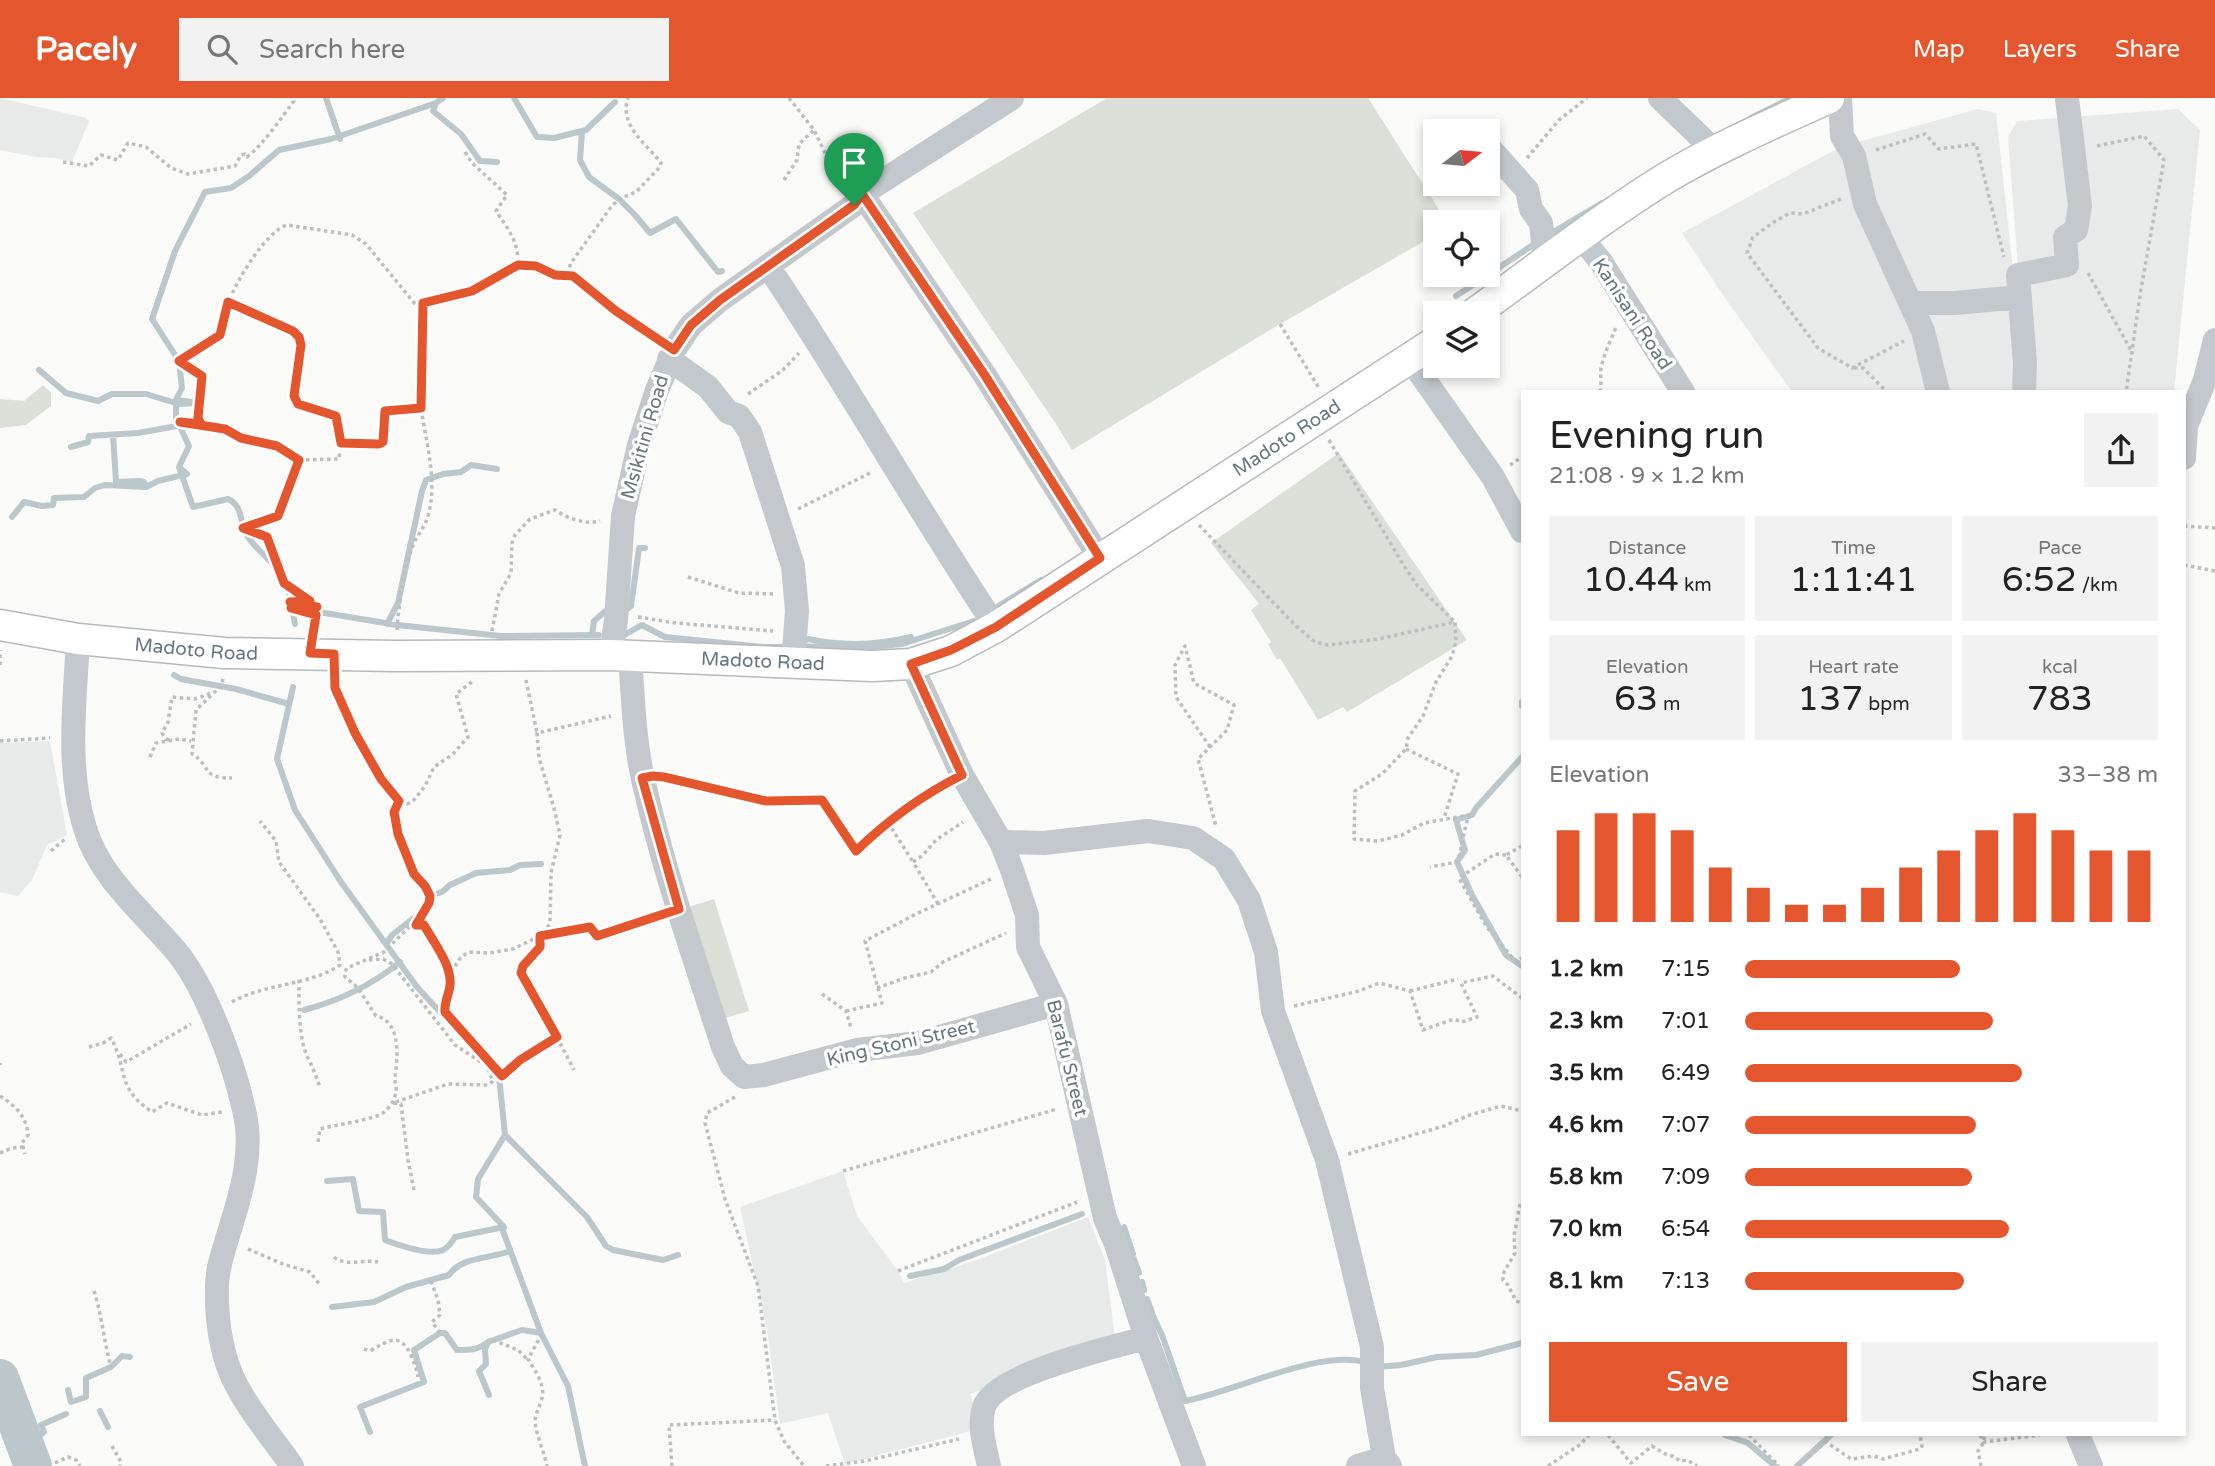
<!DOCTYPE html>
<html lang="en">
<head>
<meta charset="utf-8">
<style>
  body { margin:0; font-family:"Varela Round",sans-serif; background:#f2f2f2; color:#222; height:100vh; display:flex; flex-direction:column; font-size:26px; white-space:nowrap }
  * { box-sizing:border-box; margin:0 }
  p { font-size:23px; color:#767676 }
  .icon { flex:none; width:38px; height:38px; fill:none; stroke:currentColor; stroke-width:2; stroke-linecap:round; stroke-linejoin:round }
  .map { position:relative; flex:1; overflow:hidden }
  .panel { position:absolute; left:1521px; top:292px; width:665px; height:1046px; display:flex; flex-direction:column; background:#fff; border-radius:0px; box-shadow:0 4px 10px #0003 }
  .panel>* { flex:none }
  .needle { width:46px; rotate:74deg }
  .buttons { position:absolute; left:1423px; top:21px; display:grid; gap:14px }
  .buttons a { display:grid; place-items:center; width:77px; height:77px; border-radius:0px; background:#fff; box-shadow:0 4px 10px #0003; font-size:35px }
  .pin { position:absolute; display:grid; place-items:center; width:60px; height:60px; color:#fff; margin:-72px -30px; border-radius:50% 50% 50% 0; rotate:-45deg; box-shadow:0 0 7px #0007 }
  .pin .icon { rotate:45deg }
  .round { display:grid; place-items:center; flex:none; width:74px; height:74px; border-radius:0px; background:#f2f2f2 }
  .overview { display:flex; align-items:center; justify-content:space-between; height:119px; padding:0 28px }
  h1 { font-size:38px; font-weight:600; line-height:52px }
  .metrics { display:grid; grid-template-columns:repeat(3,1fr); gap:10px; height:119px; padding:7px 28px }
  .metrics div { display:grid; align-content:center; border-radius:0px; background:#f2f2f2; text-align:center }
  .metrics b { font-size:35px; font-weight:600 }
  .metrics small { font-size:19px; font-weight:400 }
  .metrics p { font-size:19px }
  .chart { height:196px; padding:14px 28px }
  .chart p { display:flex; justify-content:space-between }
  .chart svg { width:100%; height:126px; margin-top:7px; stroke:#e4572e; stroke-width:6 }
  .button { display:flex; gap:14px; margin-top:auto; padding:14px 28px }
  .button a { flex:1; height:80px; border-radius:0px; background:#e4572e; color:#fff; font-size:28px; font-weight:600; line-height:80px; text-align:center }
  .button a+a { background:#f2f2f2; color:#222 }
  ul { padding:0 28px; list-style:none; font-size:23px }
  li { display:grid; grid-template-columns:112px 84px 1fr; align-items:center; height:52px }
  li i { height:18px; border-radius:9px; background:#e4572e }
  header { display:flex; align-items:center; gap:42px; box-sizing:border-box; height:98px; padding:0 35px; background:#e4572e; color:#fff }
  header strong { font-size:33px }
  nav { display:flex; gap:38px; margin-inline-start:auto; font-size:24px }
  .search { width:490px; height:63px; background:#f2f2f2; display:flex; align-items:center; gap:18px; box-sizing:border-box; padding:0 24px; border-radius:0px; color:#767676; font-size:26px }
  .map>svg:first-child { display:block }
  .built { fill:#e8e9e9 }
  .green { fill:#dadfd7 }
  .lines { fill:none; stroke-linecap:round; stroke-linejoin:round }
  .stream { stroke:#bbc7cb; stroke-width:6 }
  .river { stroke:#bbc7cb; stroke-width:38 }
  .major-casing { stroke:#b5babe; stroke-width:33 }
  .path { stroke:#bbbfc2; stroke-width:3.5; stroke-dasharray:3.5 3.5; stroke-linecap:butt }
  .minor { stroke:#c3c8cc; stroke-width:24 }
  .major { stroke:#fff; stroke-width:30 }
  .route-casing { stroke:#fff; stroke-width:14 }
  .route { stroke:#e4572e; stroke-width:9 }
  .labels { text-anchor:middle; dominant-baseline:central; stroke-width:7; stroke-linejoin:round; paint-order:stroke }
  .street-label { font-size:19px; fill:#657683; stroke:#fff }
</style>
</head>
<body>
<header>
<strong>Pacely</strong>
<div class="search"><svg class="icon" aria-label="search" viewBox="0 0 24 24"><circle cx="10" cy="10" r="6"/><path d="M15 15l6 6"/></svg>Search here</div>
<nav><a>Map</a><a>Layers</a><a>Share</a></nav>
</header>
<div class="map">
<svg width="2215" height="1368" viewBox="0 0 2215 1368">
  <rect width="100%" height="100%" fill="#fafaf8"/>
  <path class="built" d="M 0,0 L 86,20 L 89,23 L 72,64 L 56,60 L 35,59 L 0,52 Z
    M 1978,11 L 1996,15 L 2026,294 L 1792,294 L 1725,200 L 1682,135 L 1840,49 Z
    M 2178,11 L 2200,32 L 2174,294 L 2033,294 L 2022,222 L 2008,39 L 2017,23 Z
    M 50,643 L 67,737 L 47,747 L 32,782 L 18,798 L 0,794 L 0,645 Z
    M 843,1073 L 857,1118 L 898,1173 L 904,1185 L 974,1163 L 1088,1119 L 1105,1162 L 1115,1241 L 970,1296 L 975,1312 L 971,1333 L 845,1366 L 828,1315 L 780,1326 L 767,1232 L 740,1109 Z"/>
  <path class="green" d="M 1107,0 L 1368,0 L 1447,124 L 1435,124 L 1435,137 L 1280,226 L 1072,352 L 1056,326 L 913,115 Z
    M 43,287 L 51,295 L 51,308 L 26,327 L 0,330 L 0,301 L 24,303 Z
    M 1339,355 L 1467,542 L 1347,614 L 1343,609 L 1318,622 L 1280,560 L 1277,562 L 1268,546 L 1271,544 L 1251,512 L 1259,506 L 1211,445 Z
    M 714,801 L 749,913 L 722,921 L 688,809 Z"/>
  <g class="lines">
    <path class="stream" d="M 326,0 L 340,41
      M 514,0 L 537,39 L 554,40 L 586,32 L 615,4
      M 436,5 L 433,13 L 461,36 L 480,63 L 497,64
      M 1751,20 L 1791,0
      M 582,33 L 580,62 L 589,79 L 619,101 L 635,117 L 650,135 L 676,121 L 718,174 L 722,173
      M 1555,133 L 1602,105
      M 1456,198 L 1536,145
      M 39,272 L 66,295 L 98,303 L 112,296 L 146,296 L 179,306 L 200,305 L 176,302
      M 113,337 L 116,384 L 141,383 L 144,384 L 146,389
      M 71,349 L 88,344 L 89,338 L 138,335 L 199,324 L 176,320
      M 12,419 L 24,404 L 42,408 L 53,407 L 54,400 L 84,399 L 95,390 L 105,387 L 146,389 L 158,383 L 187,376 L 179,369
      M 285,482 L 310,503 L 310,511
      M 627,511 L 631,508 L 639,450 L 645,450
      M 992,512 L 1041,482
      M 319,514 L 397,527 L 501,538 L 599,537
      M 295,526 C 292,512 291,494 285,482 C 277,466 258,454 248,439 C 239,426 244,408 228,401 L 193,409 L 179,369 L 189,348 L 176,320 L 176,302 L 182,290 L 179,263 L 152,221 L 175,153 L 205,94 L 231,90 L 249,78 L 279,52 L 331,41 L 436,5 L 443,0
      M 387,526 L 398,505 L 422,393 L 426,382 L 443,376 L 461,374 L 471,367 L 497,371
      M 626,536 L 642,527 L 665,539 L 763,549 L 790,549
      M 592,537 L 594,523 L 609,510
      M 801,545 L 808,541 C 841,548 878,547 911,539
      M 801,548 L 852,551 L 902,546 L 974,523
      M 174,577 L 181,581 L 236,591 L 289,606
      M 293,589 L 277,661 L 295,712 L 341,784 L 417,889 L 499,978 L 505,1037 L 478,1081 L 476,1099 L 504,1129 L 503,1133 L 541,1235 L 568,1288 L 585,1368
      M 1522,604 L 1522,608
      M 1522,659 L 1476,710 L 1472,717 L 1456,722 L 1465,752 L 1457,764 L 1472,797 L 1506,857 L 1522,868
      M 386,846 L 392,837 L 433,805 L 430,798 L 442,794 L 450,787 L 476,775 L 510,772 L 520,767 L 541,766
      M 304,912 C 338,903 372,887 400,864
      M 505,1037 L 587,1119 L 606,1148 L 613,1152 L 663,1162 L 678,1157
      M 327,1083 L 353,1081 L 359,1113 L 383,1114 L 385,1142 C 398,1147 430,1158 443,1152 C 449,1149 452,1144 455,1139 L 504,1129
      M 1124,1129 L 1133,1156
      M 1134,1161 L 1139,1175
      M 910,1178 L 944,1171 L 959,1162 L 1082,1116
      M 1142,1184 L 1144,1192
      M 1147,1201 L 1152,1214
      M 332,1209 L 374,1204 L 406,1189 L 449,1177 C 462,1158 490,1161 510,1153
      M 1153,1218 L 1162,1237 L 1185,1303 C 1232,1295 1323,1249 1367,1265
      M 1377,1269 L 1401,1267 L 1437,1259 L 1476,1257 L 1522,1245
      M 68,1292 L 71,1304 L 86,1299 L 86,1280 L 111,1269 L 122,1258 L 130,1259
      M 489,1297 L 479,1273 L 486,1266 L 485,1251 L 488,1244 L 522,1232 L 541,1235
      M 100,1313 L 108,1329
      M 370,1334 L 360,1309 L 424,1284 L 414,1252 L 440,1235 L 445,1235 L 457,1252 C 470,1252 478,1252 488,1244
      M 1725,1337 L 1748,1345 L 1775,1368
      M 25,1347 L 44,1334 L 41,1327 L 66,1316
      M 1797,1368 L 1831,1337"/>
    <path class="river" d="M 0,1280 L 33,1368"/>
    <g class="major-casing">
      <g id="major">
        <path d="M 1475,215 C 1538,170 1600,121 1666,80 C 1718,49 1774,25 1829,0"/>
        <path id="s1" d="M 0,527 L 78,541 L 224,555 L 395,558 L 611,557 L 872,568 L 911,566 L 951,553 L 996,529 L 1435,244"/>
      </g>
    </g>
    <path class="path" d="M 789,0 L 814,32 L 841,88
      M 2097,48 L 2144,38 L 2164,62 L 2141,191 L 2126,294
      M 1876,52 L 1925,36 L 1939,51 L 1976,46 L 2004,159
      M 465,54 L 472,65 L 507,97 L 496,113 C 508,131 519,144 518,167
      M 1527,60 L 1559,22 L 1587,0
      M 63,64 L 89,68 L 101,57 L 118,62 L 128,45 L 146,49 L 171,70 L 188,76 L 235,68 L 241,57 L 245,56 L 247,59 C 264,46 281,20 294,3 L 293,0
      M 784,82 L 797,62 L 799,46 L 814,32
      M 1841,101 L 1803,116 L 1790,115 L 1774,124 L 1753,139 L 1747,155 L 1818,250 L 1852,270 L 1904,243
      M 2088,175 L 2133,256
      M 567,176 L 571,165 L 611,109 L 619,101 L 636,94 L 660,69 L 661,65 C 646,45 619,28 628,0
      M 228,204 L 293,233 L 299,239 L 301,247 L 294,298 L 298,306 L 336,318 L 341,345 L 379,346 L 383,344 L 385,313 L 421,310 L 423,205
      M 1280,226 L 1319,290
      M 1854,270 L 1863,270 L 1887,294
      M 1600,294 C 1602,286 1600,278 1601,270 C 1604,256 1611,242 1616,229
      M 748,296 L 783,272 L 799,255
      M 1329,342 L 1404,468 L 1417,487 L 1455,524
      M 299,362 L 339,361 L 341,345
      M 1510,367 L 1522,359
      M 798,411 L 872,374
      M 1199,427 L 1295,527 L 1315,544 L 1328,547 L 1378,541 L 1455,524 L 1456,544 L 1452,558 L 1436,584 L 1423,618 L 1408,640 L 1406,651 L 1382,676 L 1355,693 L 1354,741 L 1378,743 L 1402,737 L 1424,725 L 1469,717 C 1463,733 1463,748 1457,764 L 1430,769
      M 2184,428 L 2215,430
      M 2184,467 L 2215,473
      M 688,479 L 739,495 L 774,496
      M 638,519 L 676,525 L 773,533
      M 397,532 C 399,504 403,474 413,447 C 417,437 425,429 428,418 C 438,384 426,344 421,310
      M 492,533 L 499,496 L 511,475 L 512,445 L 515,437 L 530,421 L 555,412 C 567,420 585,427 600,423
      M 313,534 L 316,517 L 291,510 L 317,509 L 290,504 L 310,503 L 284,485 L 267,439 L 243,431 L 278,418 L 299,362 L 277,347 L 241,340 L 225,331 L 180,324 L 201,326 L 198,320 L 202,278 L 179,263 L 220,237 C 223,227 224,215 228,205 C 236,184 265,134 287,127 L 352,137 L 366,146 L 415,206 L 472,193 L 518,167 L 536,168 L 555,177 L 567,176 L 573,178 L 616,213 L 654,239
      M 0,567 L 0,552
      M 223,581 L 221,588 L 196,612 L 192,656 C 213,669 200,680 232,680
      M 526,582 L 537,635
      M 335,583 L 335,590 C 354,630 369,669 399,703 L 394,714 L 398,736 L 414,776 L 425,788 L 430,798 L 430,805 L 417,827
      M 169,642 L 166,641 L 162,635 L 168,624 L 172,599 L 195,601 L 211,595
      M 0,643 L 50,640
      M 1210,649 L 1176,599 L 1175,567 L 1185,548 L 1194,585 L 1234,607 L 1227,632 L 1198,661 L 1216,728
      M 1406,651 L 1458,676 L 1444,720
      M 150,659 L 156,645 L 179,641 L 191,643
      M 664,679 L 766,703 L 822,703 L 856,753 L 887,723 L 913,764
      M 400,704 L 407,706 L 413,703 L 425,688 L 434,669 L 453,656 L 468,639 L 456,596 L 474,582
      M 887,723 L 941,687
      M 1522,748 L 1506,757 L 1522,779
      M 51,753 L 65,741
      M 1506,757 L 1495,756 L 1459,780 L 1486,828 L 1516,864 L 1522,860
      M 938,806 L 913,764 L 922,758 L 936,742 L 963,724
      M 369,862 L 383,861 L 392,866 L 455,947 L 487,968 L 493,984
      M 299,882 C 299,904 298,940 308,960 C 313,970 317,980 320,990
      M 877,890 L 905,880 L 931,874 L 943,864 L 1006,835
      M 1410,893 L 1458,881
      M 822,896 L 846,913 L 851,930
      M 232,904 C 265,885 309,888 340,867 L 338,854 L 320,821 L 279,764 L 276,743 L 260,723
      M 1294,908 L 1359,893 L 1379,885 L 1410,893 L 1423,932 L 1454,921 L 1462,924 L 1477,919 L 1461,885 L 1493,878 L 1522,900
      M 846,913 L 882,905 L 865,843 L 916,816 L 991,781
      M 557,939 L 574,972
      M 89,949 L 103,945 L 111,940 C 129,973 115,989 152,1014 L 167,1005 L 202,1017 L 222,1014
      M 120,956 L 126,964 L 191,926
      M 0,965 L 0,967
      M 502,977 L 445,914 L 444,906 L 449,893 L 451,874 L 461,859 L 469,854 L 489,855 L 513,851 L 540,838 L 590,829 L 597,838 L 657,818
      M 0,998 C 14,1007 27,1018 28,1037 L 22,1045 L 25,1056
      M 735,999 L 707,1015 L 705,1025 L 725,1101 L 758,1188 L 775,1322 L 784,1343 L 804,1368
      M 318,1044 L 320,1031 C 334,1027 372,1022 383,1015 C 390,1010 395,1001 396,994 C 397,988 394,983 395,978 C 398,959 401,923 376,918 L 358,890 L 345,879 L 345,874 L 347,870 L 384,854 L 408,830 L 422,826 L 451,874
      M 0,1055 L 12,1050 L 23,1049
      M 1348,1056 L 1444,1028 L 1470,1017 L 1501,1008 L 1522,1013
      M 843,1073 L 1057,1011
      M 414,1092 L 408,1062 L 401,1006 L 393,1005 L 448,986 L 488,987 L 520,962 L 557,939 L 521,875 L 523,868 L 540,849 L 540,838 L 550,826 L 551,775 L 560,737 L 554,710 L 539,660 L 537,635 L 611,618
      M 1520,1106 L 1514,1138 L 1515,1155 L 1503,1176 L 1503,1182 L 1508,1187 L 1516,1203 L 1522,1205
      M 248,1151 L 283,1166 L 310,1174 L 320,1187
      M 334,1159 C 346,1169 364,1161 378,1164
      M 898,1173 L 1077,1104
      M 431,1183 L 438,1202 L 440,1217 L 432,1224 L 440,1235
      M 94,1193 C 102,1218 104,1244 111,1269
      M 542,1236 L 528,1261 C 535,1273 547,1288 541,1303 C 539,1311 535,1316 535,1324 C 537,1340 544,1353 547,1368
      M 493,1242 L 518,1252 L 527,1261
      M 364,1251 L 370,1253 C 389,1242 400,1234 411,1257 C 414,1265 417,1271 418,1279
      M 1608,1337 L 1631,1365 L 1652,1348 L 1669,1358 L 1673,1358 L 1680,1363 L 1687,1362 L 1697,1368
      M 1749,1337 L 1779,1368
      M 1980,1337 L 1984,1344 L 2040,1337
      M 112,1348 L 121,1364 L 120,1368
      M 55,1365 L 68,1359 L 76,1362 L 80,1368
      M 672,1368 L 669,1327 L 775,1322
      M 826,1368 L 865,1363 L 959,1341
      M 1548,1368 L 1581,1346 L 1589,1337
      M 1798,1368 L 1826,1344 L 1851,1361 L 1874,1358 L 1883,1361 L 1920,1351 L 1922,1348 L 1920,1337
      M 1981,1368 L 1978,1353 L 1984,1344 L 1984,1337"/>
    <path class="minor" d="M 1660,0 L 1715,53
      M 1840,0 L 1842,38 L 1854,58 L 1865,106 L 1923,233 L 1938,294
      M 1488,48 L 1527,92 L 1531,111 L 1541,125 L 1545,165
      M 862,96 L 984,276 L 1100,460
      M 1581,139 L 1601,164 L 1683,294
      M 768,168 C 847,286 917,411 996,529
      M 1911,205 L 1955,205 L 2020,199
      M 669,261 L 708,289 L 728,314 L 739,318 L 750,334 L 793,468 L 797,513 L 793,566
      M 1410,261 L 1493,379 L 1522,433
      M 2024,294 L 2025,265 L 2018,177 L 2067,167 L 2065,139 L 2076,132 L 2080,108 L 2067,0
      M 2184,360 L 2186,328 L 2205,282 L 2215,242
      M 78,541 C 75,603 66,670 85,730 C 99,779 144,815 176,853 C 206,889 234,966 244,1012 C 254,1051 242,1093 230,1131 C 225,1148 217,1170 217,1187 C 216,1220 221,1261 238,1290 C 253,1318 274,1342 292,1368
      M 611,557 L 616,522 L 623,418 L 639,347 L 657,292 L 674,252 L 691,227 L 720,202 L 854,107 L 862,96 L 1012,0
      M 630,558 C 633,598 634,641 643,681 C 663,772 695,861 723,949 L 732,968 L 744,979 L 764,977 L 857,952 L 918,945 L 1056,906
      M 911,566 L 962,677 L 1001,744 L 1012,772 L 1027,817 L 1028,849 L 1056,906 L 1105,1120 L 1116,1146 L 1146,1240 L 1194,1368
      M 1001,744 L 1044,745 L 1148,733 L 1193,740 L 1224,761 L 1249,802 L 1266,854 L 1273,913 L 1327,1062 L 1372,1249 L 1372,1290 L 1384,1360 L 1390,1368
      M 2078,1337 L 2091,1368
      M 989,1368 C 985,1349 978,1328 984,1309 C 994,1276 1113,1249 1146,1240
      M 1358,1368 L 1384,1360"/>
    <use href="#major" class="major"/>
  </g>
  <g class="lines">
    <g class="route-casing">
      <path id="route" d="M 862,96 L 984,276 L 1100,460 L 996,529 L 951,552 L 911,566 L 962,677 C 922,697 888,722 856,753 L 822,702 L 766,703 L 664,679 L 653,678 L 642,680 L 679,811 L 597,838 L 590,829 L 540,838 L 540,849 L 523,868 L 521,875 L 557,939 L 520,962 L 502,978 L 445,914 C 444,904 449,897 450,887 C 452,867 434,845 424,827 L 416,827 L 429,805 L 430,798 L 425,788 L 414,776 L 398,736 L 394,714 L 399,703 L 381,681 L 355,635 L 335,590 L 334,556 L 310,555 L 316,517 L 291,510 L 317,509 L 290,504 L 310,503 L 284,485 L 267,439 L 243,430 L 278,418 L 299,362 L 277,348 L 241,340 L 225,331 L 180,324 L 201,326 L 198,320 L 202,278 L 179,263 L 220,237 L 228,204 L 293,233 L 299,239 L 301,247 L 294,298 L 298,306 L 336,318 L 341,345 L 379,346 L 383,344 L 385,313 L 421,310 L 423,205 L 472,193 L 518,167 L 536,168 L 555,177 L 573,178 L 616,213 L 674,252 L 691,227 L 720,202 L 854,107 Z"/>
    </g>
    <use href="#route" class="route"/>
  </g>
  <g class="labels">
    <g class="street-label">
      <text transform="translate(1632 216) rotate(57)">Kanisani Road</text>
      <text transform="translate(645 339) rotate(-74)">Msikitini Road</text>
      <text stroke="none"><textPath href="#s1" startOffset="1353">Madoto Road</textPath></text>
      <text stroke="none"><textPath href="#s1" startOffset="198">Madoto Road</textPath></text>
      <text stroke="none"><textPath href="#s1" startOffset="765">Madoto Road</textPath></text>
      <text transform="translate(901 945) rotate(-13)">King Stoni Street</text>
      <text transform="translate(1067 960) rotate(76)">Barafu Street</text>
    </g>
  </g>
</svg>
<div class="buttons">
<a><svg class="needle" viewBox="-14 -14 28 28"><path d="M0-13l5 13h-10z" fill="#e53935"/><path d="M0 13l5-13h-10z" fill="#767676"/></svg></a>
<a><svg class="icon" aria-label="locate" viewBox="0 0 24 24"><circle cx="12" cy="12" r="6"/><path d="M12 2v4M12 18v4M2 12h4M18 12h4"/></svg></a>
<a><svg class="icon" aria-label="layers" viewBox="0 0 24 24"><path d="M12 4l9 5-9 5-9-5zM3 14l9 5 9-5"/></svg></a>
</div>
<div class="pin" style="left:854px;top:107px;background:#1e9e55"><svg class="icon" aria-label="arrive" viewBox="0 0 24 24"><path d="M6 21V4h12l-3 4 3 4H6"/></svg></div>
<section class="panel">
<div class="overview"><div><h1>Evening run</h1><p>21:08 · 9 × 1.2 km</p></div><a class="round"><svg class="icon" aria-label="share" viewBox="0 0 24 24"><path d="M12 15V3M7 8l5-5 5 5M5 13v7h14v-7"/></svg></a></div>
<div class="metrics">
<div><p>Distance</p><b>10.44<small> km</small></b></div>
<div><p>Time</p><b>1:11:41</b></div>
<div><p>Pace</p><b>6:52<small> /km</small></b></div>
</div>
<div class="metrics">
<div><p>Elevation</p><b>63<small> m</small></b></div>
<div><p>Heart rate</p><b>137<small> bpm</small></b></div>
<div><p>kcal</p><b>783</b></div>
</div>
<div class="chart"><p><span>Elevation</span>33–38 m</p>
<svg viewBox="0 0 160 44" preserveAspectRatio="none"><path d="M5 44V12M15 44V6M25 44V6M35 44V12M45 44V25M55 44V32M65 44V38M75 44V38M85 44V32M95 44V25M105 44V19M115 44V12M125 44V6M135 44V12M145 44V19M155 44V19"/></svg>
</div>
<ul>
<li><b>1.2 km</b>7:15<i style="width:52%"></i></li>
<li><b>2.3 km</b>7:01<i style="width:60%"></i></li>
<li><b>3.5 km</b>6:49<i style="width:67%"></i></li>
<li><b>4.6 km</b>7:07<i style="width:56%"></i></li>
<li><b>5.8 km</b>7:09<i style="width:55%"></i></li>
<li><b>7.0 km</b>6:54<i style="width:64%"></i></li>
<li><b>8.1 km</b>7:13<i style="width:53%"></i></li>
</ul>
<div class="button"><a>Save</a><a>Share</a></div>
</section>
</div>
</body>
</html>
